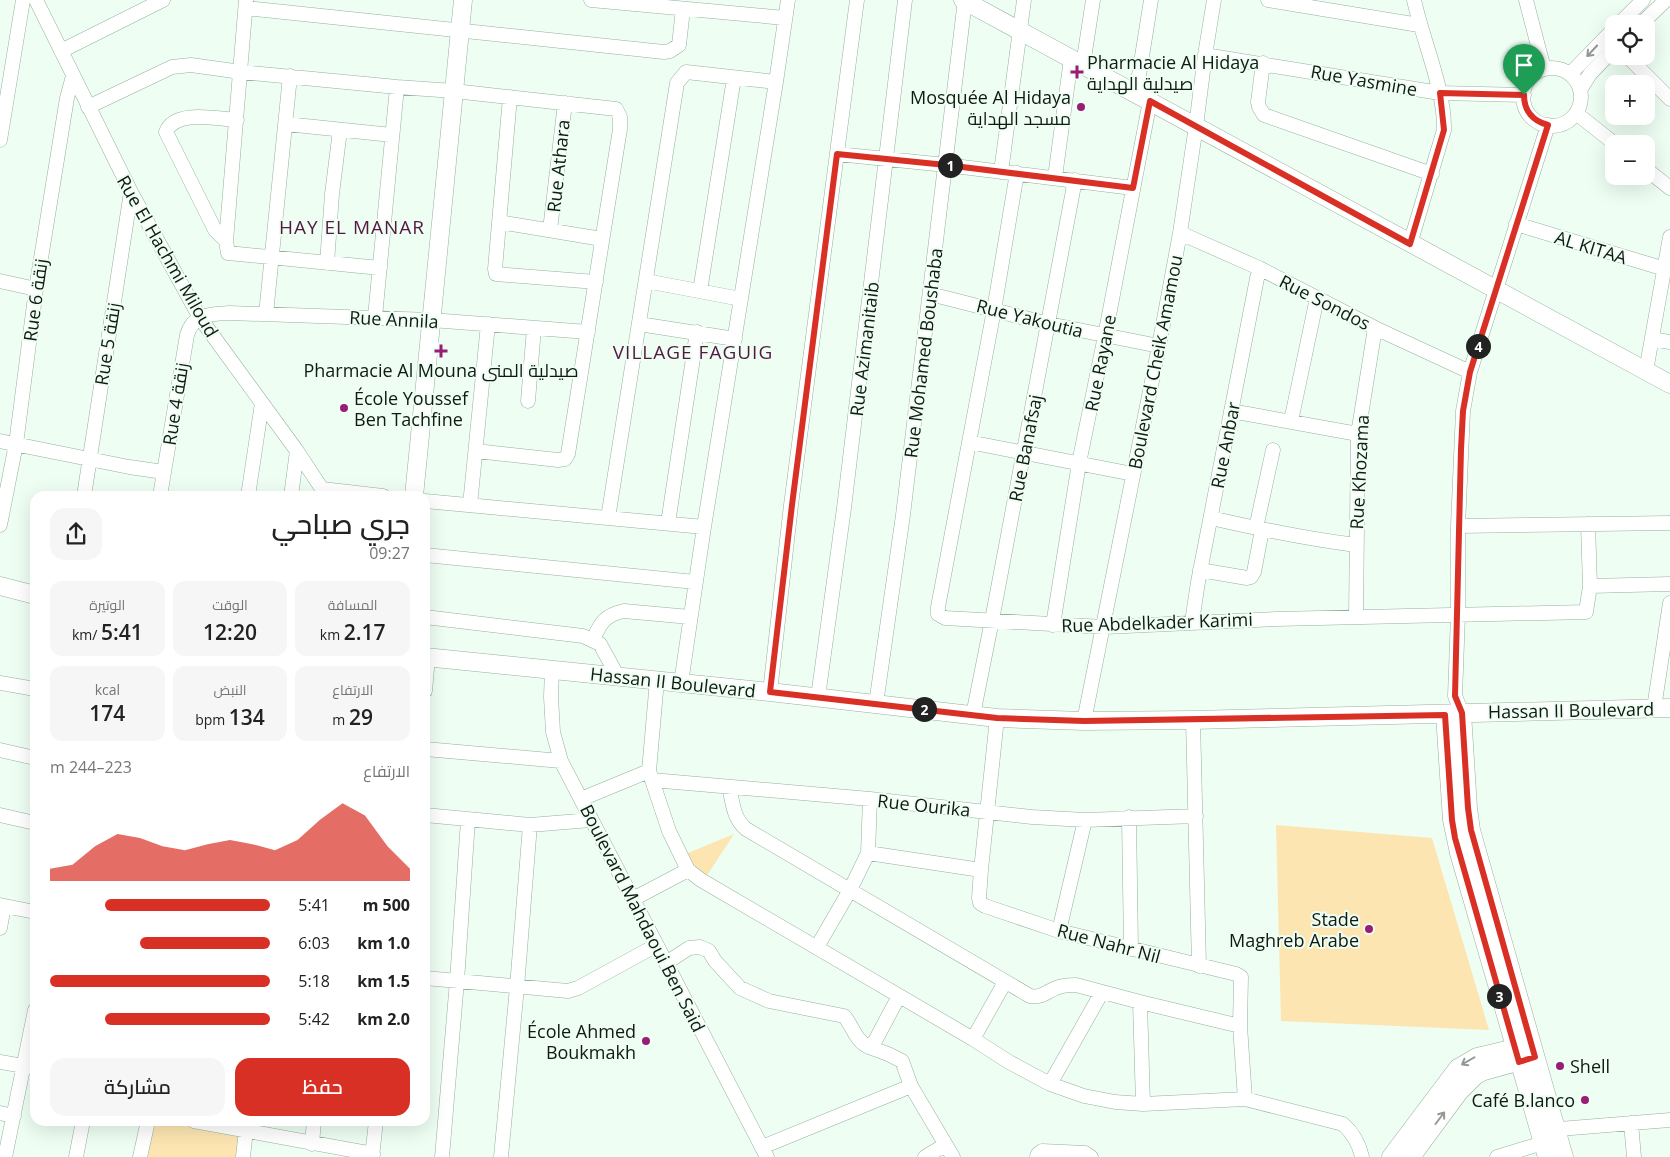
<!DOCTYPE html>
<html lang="ar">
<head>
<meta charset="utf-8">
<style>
  body { margin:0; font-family:"Open Sans",Cairo,sans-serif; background:#f6f6f6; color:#222; direction:rtl; height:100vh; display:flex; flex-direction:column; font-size:19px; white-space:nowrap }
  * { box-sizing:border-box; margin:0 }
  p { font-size:16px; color:#767676 }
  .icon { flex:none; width:28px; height:28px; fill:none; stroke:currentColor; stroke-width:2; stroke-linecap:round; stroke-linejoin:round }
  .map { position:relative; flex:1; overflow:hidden; direction:ltr }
  .details { position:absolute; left:30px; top:491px; width:400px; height:635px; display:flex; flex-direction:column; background:#fff; border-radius:15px; box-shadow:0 5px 20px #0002; direction:rtl }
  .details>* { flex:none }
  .fabs { position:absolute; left:1605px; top:15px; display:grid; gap:10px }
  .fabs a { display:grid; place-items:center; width:50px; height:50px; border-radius:10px; background:#fff; box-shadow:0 5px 20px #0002; font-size:25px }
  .pin { position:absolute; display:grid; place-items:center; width:42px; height:42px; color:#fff; margin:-51px -21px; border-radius:50% 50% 50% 0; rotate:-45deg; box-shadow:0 0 5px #0007 }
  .pin .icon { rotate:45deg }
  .km { position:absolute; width:25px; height:25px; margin:-12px; border-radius:50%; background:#222; color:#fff; font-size:14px; line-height:25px; text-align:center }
  .round { display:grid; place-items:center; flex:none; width:52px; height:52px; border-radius:15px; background:#f6f6f6 }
  .head { display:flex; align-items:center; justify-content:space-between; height:85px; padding:0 20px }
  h1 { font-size:28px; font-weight:600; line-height:38px }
  .stats { display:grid; grid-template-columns:repeat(3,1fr); gap:8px; height:85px; padding:5px 20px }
  .stats div { display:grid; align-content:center; border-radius:12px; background:#f6f6f6; text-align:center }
  .stats b { font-size:21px; font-weight:600 }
  .stats small { font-size:14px; font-weight:400 }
  .stats p { font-size:14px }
  .chart { height:140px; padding:10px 20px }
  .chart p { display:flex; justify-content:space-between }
  .chart svg { width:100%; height:90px; margin-top:5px; fill:#d93025; opacity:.7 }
  .cta { display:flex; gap:10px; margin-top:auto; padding:10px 20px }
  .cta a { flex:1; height:58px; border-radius:15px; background:#d93025; color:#fff; font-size:20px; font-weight:600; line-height:58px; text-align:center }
  .cta a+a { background:#f6f6f6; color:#222 }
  ul { padding:0 20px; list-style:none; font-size:16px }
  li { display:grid; grid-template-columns:80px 60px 1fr; align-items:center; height:38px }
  li i { height:12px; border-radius:6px; background:#d93025 }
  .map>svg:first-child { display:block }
  .green { fill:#fde5b2 }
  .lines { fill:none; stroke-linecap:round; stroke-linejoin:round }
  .minor-casing { stroke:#96b09e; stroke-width:15 }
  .major-casing { stroke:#96b09e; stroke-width:19 }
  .minor { stroke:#fff; stroke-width:14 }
  .major { stroke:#fff; stroke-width:18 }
  .oneway { stroke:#939895 }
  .route-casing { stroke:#fff; stroke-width:10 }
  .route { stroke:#d93025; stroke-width:6 }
  .poi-dot { fill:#991c75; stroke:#eefef3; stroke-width:2 }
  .labels { text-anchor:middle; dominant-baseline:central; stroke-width:4; stroke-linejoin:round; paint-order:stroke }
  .poi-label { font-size:18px; fill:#101913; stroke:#eefef3; text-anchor:end }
  .street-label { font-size:18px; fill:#101913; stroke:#eefef3 }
  .neighbourhood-label { font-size:19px; letter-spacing:1px; fill:#541941; stroke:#eefef3 }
</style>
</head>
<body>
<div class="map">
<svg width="1670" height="1157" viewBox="0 0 1670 1157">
  <rect width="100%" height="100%" fill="#eefef3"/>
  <path class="green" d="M 1276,825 L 1432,838 L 1489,1030 L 1281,1021 Z
    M 734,834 L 706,877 L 691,870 L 683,855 Z
    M 154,1121 L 243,1121 L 240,1157 L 147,1157 Z"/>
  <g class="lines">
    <g class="minor-casing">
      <path id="minor" d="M 36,0 L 131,192 L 200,318 L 297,451 L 322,489 L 325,496
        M 246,0 L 226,241 L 228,253 L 380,268
        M 591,0 L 785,18
        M 1268,0 L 1419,25
        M 1526,0 L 1544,69
        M 246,8 L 664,52 L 670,51 L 679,45 L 683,9
        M 1619,24 L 1643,0
        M 1641,24 L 1666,0
        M 61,51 L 163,0
        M 1205,55 L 1440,93 L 1524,95
        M 1627,56 L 1670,99
        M 1263,63 L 1258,102 L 1259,107 L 1264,115 L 1432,174
        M 1083,65 L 1093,0
        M1523 97a29 29 0 1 1 58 0a29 29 0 1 1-58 0Z
        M 1570,74 L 1614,29
        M 1580,90 L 1590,74 L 1614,49
        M 1136,94 L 1151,0
        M 510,97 L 495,269 L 496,274 L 596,282
        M 88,107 L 172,67 L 191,65 L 241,72 L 397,87 L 454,91 L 616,109 L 620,117 L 620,129 L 568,454 L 565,459 L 558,460 L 476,451
        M 1576,113 L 1615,144
        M 286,124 L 392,135
        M 0,140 L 23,0
        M 837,154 L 946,165 L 1133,188
        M 1646,169 L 1670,188
        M 1001,172 L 1024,0
        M 1017,173 L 994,310 L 938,607 L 938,614 L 945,618 L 1104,627 L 1276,619 L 1586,612 L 1590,586 L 1588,524
        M 1055,177 L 1071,59
        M 499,222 L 602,239
        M 1516,224 L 1665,269
        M 550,230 L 565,103
        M 1180,233 L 1259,268 L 1375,328 L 1470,372
        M 226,241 L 215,230 L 166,132 C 175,109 217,119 237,120
        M 1410,244 L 1444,130 C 1445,90 1423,41 1414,0
        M 327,263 L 332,194 L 340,130
        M 0,281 L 36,289
        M 646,281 L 741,299
        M 700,291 L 734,78
        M 930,294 L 1049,324 L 1159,346
        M 266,314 L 290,76
        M 375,317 L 397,87
        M 639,324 L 735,339
        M 1652,339 L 1670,342
        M 1646,371 L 1670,237
        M 528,401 L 534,328
        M 1231,411 L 1358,434
        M 1291,421 L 1317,298
        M 0,441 L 129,467 L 164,472
        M 969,442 L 1133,474
        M 322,489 L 383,496
        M 84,496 L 131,192
        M 160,496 L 187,335 C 193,314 210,314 229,313 L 431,320 L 588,332
        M 248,496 L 262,403
        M 291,496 L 297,451
        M 425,501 L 704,527
        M 470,505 L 488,324
        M 608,518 L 677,83 L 686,72 L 776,82
        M 1211,518 C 1259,529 1307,539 1356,545
        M 668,523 L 697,332
        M 0,525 L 16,444 L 36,289 L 67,98 L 73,76
        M 1458,526 L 1670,523
        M 1256,528 L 1273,450
        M 425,555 L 695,582
        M 1200,570 L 1247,578 L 1251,577 L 1254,572 L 1262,530
        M 1590,586 L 1670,584
        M 425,617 L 583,636 L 600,644 L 618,677
        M 1356,617 L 1358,434 L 1375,328
        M 1192,622 L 1198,582 L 1259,268
        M 1053,625 L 1079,463 L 1105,336 L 1150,101
        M 593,640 C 600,623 605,615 624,611 L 690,617
        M 552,669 L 551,697 L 553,732 L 561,761 L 767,1157
        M 657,680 L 649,771 L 669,831 L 688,870 L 701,880 L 973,1039 L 1009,1062 L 1050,1084 L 1084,1096 L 1115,1102 L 1143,1104 L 1245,1099 L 1343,1124 C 1353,1133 1359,1143 1362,1157
        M 0,683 L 35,689
        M 681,683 L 704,527 L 776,82 L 788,0
        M 425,691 L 428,657
        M 770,692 L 791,505 L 857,0
        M 818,697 L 844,508 L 905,0
        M 876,704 L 903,515 L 965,0
        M 1654,708 L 1670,603
        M 1462,713 L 1455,696 L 1458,615 L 1458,526 L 1463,411 L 1470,372 L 1548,125
        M 973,715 L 992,620 L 1075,180
        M 997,718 L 981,870 L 979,898 L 980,903 L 985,906 L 1059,931 L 1236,974 L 1241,977 L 1240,1026 L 1245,1099
        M 1193,720 L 1199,966
        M 1084,721 L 1159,346 L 1180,233 L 1196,126 L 1205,55 L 1214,0
        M 425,749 L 561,761
        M 0,750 L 35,758
        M 652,780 L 870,799 L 1032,817 L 1085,820 L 1196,816
        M 729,787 C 733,803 733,818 746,829 L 1030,996 C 1042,998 1046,992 1056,988 C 1063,985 1069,985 1076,985 L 1140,1002 L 1240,1026
        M 581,799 L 649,771
        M 0,815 L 35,823
        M 425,815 L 530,825 L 591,820
        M 1129,817 L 1131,949
        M 868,853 L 981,870
        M 633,899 L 688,870
        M 0,905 L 35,912
        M 0,928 L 4,906
        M 1059,931 L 1085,820
        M 817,947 L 850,890 L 868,853 L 870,799
        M 666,963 L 689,948 L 700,947 L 709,951 L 715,961 L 740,988 L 769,1001 L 844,1016 C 853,1026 855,1041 869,1047 L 875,1041 L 899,996
        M 425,978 L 568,991 L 578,988 L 657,945
        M 1140,1002 L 1143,1104
        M 973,1039 L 1005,982
        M 869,1047 L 888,1054 L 902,1061 L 911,1086 L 953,1157
        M 0,1062 L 35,1068
        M 1050,1084 L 1102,992
        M 0,1113 L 14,1116
        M 194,1121 L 373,1154
        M 1631,1123 L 1634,1157
        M 1547,1130 L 1670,1120
        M 312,1144 L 314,1121
        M 762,1147 L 911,1086
        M 5,1157 L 35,1010
        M 76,1157 L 83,1121
        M 140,1157 L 148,1121
        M 243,1157 L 247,1121
        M 372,1157 L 376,1121
        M 442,1157 L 457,981 L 468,820
        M 501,1157 L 517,987 L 530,825
        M 925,1157 L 940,1148 L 946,1147
        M 1037,1157 L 1038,1154 L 1042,1151 L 1085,1153 L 1091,1157
        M 1497,1157 L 1543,1143"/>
    </g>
    <g class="major-casing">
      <path id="major" d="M 963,0 L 1670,384
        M 414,496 L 463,0
        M 0,586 L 35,595
        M 425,657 L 770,692 L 997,718 L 1084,721 L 1193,720 L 1670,708
        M 1462,713 L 1468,808 L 1471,830 L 1564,1157
        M 1445,715 L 1452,820 L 1459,853 L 1547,1157
        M 1391,1157 L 1458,1068 L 1477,1057 L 1524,1046
        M 1411,1157 L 1459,1092 L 1476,1075 L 1484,1071 L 1528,1059"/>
    </g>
    <use href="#minor" class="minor"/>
    <use href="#major" class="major"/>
  </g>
  <defs><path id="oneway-shaft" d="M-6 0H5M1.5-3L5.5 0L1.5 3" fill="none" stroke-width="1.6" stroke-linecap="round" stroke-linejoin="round" transform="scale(1.25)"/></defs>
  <g class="oneway">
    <use href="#oneway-shaft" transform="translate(1592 51) rotate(133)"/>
    <use href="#oneway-shaft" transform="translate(1468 1061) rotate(150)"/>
    <use href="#oneway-shaft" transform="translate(1440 1118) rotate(-53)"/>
  </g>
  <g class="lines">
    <g class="route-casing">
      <path id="route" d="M 1440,93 L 1524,95 C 1524,111 1533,121 1548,125 L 1470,372 L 1463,411 L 1461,449 L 1455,696 L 1462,713 L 1468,808 L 1471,830 L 1480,862 L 1535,1057 L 1519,1062 L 1455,838 L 1452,820 L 1445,715 L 1084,721 L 997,718 L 770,692 L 792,505 L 837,154 L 946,165 L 1133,188 L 1150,101 L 1410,244 L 1444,130 Z"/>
    </g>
    <use href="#route" class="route"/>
  </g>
  <g class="poi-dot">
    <path d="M1074.5 64.5h5v5h5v5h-5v5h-5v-5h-5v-5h5z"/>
    <circle cx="1081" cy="107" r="5"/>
    <path d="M438.5 343.5h5v5h5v5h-5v5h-5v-5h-5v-5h5z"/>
    <circle cx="344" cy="408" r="5"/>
    <circle cx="1369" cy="929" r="5"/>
    <circle cx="646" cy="1041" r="5"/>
    <circle cx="1560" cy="1066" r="5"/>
    <circle cx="1585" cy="1100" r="5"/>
  </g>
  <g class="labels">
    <g class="poi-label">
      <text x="1087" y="62" text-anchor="start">Pharmacie Al Hidaya<tspan x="1087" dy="21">صيدلية الهداية</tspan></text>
      <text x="1071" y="97">Mosquée Al Hidaya<tspan x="1071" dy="21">مسجد الهداية</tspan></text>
      <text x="441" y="370" text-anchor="middle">Pharmacie Al Mouna صيدلية المنى</text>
      <text x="354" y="398" text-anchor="start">École Youssef<tspan x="354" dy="21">Ben Tachfine</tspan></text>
      <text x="1359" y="919">Stade<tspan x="1359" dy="21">Maghreb Arabe</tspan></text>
      <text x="636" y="1031">École Ahmed<tspan x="636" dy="21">Boukmakh</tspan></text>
      <text x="1570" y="1066" text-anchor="start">Shell</text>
      <text x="1575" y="1100">Café B.lanco</text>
    </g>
    <g class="street-label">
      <text transform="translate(1364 80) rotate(10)">Rue Yasmine</text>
      <text transform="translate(558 166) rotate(-84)">Rue Athara</text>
      <text transform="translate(1591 247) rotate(17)">AL KITAA</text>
      <text transform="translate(168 256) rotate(60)">Rue El Hachmi Miloud</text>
      <text transform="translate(35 300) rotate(-82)">Rue 6 زنقة</text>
      <text transform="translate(1325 302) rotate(27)">Rue Sondos</text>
      <text transform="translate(1030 318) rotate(14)">Rue Yakoutia</text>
      <text transform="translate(394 319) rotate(3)">Rue Annila</text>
      <text transform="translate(107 344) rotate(-81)">Rue 5 زنقة</text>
      <text transform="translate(864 349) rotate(-83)">Rue Azimanitaib</text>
      <text transform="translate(923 353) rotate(-83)">Rue Mohamed Boushaba</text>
      <text transform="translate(1155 362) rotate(-79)">Boulevard Cheik Amamou</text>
      <text transform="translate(1100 363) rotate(-79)">Rue Rayane</text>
      <text transform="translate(175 404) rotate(-81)">Rue 4 زنقة</text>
      <text transform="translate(1225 445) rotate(-79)">Rue Anbar</text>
      <text transform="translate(1025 448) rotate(-79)">Rue Banafsaj</text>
      <text transform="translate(1359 472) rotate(-87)">Rue Khozama</text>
      <text transform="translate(1157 622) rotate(-2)">Rue Abdelkader Karimi</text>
      <text transform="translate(673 682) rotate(6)">Hassan II Boulevard</text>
      <text transform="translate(1571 710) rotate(-1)">Hassan II Boulevard</text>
      <text transform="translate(924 805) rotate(6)">Rue Ourika</text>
      <text transform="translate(643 918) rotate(63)">Boulevard Mahdaoui Ben Said</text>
      <text transform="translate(1109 943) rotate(15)">Rue Nahr Nil</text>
    </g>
    <g class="neighbourhood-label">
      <text x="352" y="227">HAY EL MANAR</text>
      <text x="693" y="352">VILLAGE FAGUIG</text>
    </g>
  </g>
</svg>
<div class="fabs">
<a><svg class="icon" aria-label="locate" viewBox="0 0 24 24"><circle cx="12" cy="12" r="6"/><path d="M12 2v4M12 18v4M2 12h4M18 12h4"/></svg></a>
<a>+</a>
<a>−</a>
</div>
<div class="pin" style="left:1524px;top:95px;background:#1e9e55"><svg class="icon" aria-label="arrive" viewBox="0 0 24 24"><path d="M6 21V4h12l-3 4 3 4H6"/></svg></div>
<b class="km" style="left:950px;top:165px">1</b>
<b class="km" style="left:924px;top:709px">2</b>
<b class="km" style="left:1499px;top:996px">3</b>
<b class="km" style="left:1478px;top:346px">4</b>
<section class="details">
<div class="head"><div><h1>جري صباحي</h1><p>09:27</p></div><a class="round"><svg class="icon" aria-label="share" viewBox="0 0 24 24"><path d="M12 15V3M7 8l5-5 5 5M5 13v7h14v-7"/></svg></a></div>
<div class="stats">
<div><p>المسافة</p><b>2.17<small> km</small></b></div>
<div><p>الوقت</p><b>12:20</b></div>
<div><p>الوتيرة</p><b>5:41<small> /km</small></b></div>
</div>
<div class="stats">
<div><p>الارتفاع</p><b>29<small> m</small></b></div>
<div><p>النبض</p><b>134<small> bpm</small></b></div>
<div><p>kcal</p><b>174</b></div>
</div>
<div class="chart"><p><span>الارتفاع</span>223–244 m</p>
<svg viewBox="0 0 160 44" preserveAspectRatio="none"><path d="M0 44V38L10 36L20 27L30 21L40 23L50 27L60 29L70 26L80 24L90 26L100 29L110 24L120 14L130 6L140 12L150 27L160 38V44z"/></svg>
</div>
<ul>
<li><b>500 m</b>5:41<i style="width:75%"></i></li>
<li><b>1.0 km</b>6:03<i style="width:59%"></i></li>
<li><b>1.5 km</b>5:18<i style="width:100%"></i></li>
<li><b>2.0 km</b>5:42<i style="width:75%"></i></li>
</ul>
<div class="cta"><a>حفظ</a><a>مشاركة</a></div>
</section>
</div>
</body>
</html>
